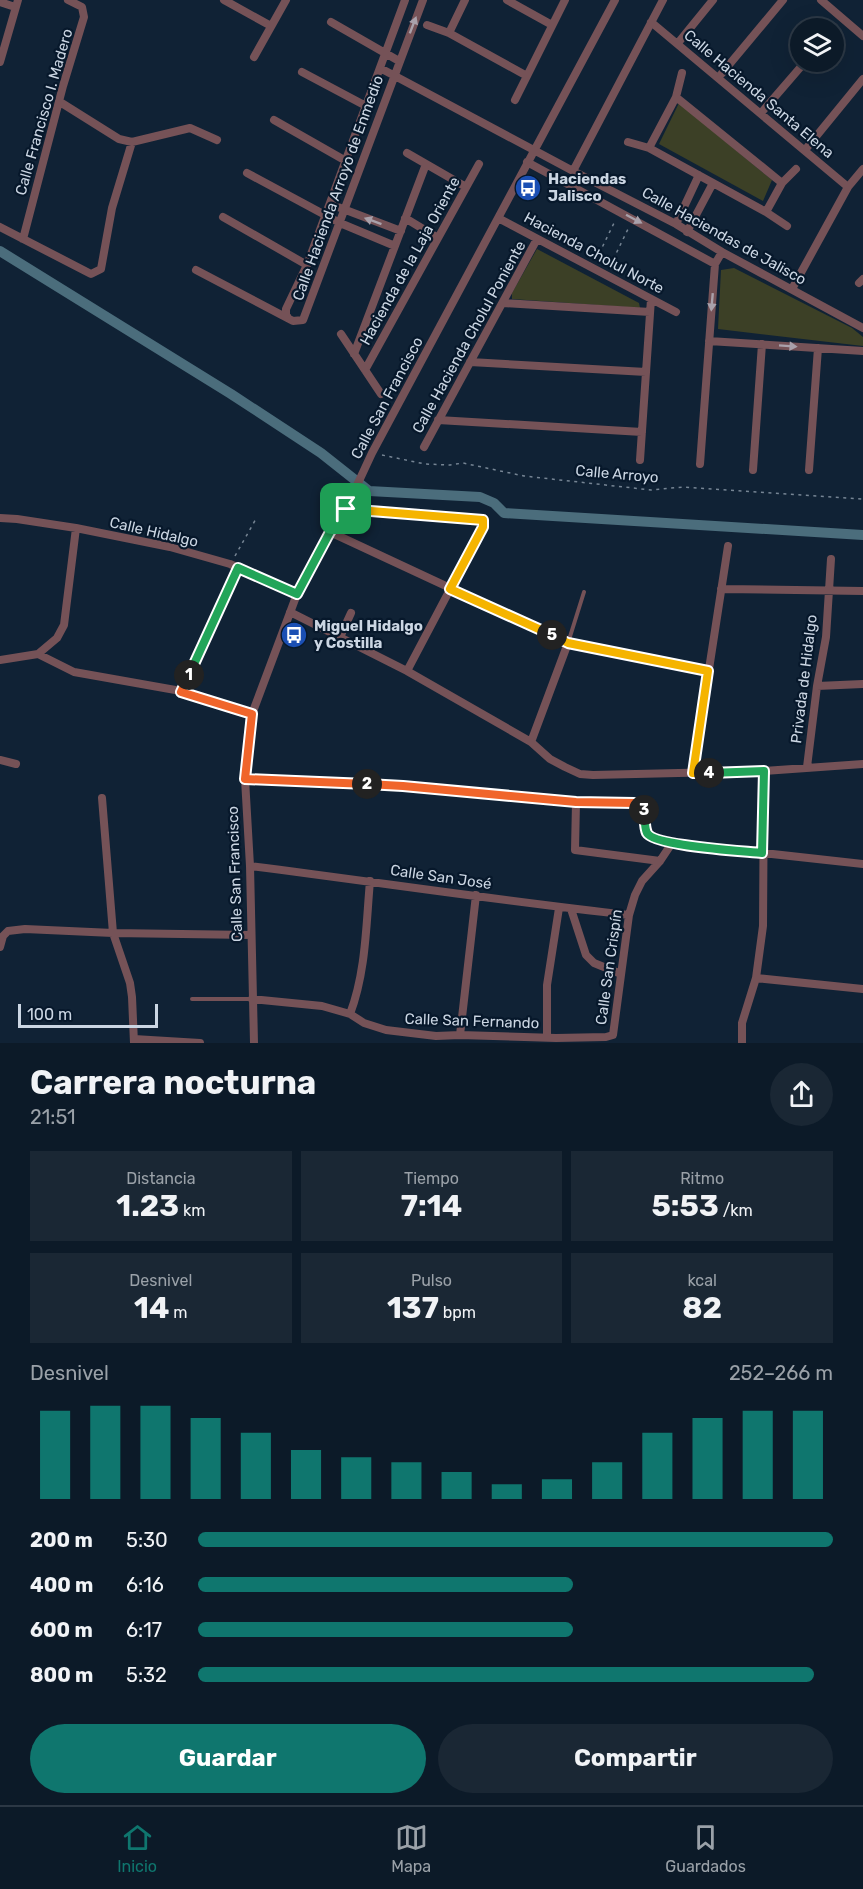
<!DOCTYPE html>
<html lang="es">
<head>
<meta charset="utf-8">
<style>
  body { margin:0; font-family:Rubik,sans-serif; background:#1a2734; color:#f1f3f6; height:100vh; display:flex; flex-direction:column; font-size:22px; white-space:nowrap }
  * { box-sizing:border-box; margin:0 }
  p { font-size:20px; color:#9aa1a8 }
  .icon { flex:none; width:33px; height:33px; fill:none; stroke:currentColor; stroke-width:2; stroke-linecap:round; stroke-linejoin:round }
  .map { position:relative; height:1043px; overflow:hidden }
  .sheet { display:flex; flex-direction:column; background:#0c1a28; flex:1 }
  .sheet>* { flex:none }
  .fabs { position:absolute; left:790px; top:18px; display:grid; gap:12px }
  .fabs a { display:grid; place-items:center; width:54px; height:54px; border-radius:50%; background:#0c1a28; box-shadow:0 6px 24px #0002,0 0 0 2px #2c3845; font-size:30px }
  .scale { position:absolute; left:18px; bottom:15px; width:140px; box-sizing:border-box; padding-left:6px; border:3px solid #cbd6e3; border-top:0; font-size:16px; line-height:21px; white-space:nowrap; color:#cbd6e3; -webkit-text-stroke:4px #07182b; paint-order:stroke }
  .pin { position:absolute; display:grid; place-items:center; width:51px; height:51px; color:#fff; margin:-26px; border-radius:12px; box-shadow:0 3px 9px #0006 }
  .km { position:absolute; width:30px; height:30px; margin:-15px; border-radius:50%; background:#222; color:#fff; font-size:16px; line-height:30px; text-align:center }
  .round { display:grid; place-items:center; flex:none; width:63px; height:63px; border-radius:32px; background:#1a2734 }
  .headline { display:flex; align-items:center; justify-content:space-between; height:102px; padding:0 30px }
  h1 { font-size:33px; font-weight:700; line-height:45px }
  .metrics { display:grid; grid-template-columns:repeat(3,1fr); gap:9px; height:102px; padding:6px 30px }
  .metrics div { display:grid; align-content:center; border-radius:0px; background:#1a2734; text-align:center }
  .metrics b { font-size:30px; font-weight:700 }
  .metrics small { font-size:16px; font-weight:400 }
  .metrics p { font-size:16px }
  .chart { height:168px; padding:12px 30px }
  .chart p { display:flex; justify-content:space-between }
  .chart svg { width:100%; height:108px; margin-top:6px; stroke:#0f766e; stroke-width:6 }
  .cta { display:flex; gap:12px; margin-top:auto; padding:12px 30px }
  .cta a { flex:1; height:69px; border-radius:36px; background:#0f766e; color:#fff; font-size:24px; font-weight:700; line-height:69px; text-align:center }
  .cta a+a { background:#1a2734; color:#f1f3f6 }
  ul { padding:0 30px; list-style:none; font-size:20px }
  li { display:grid; grid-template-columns:96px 72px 1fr; align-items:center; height:45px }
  li i { height:15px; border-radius:8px; background:#0f766e }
  .menu { display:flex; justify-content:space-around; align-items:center; height:84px; border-top:2px solid #2c3845; background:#0c1a28; font-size:16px; color:#9aa1a8 }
  .menu a { display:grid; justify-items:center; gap:3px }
  .menu .selected { color:#0f766e }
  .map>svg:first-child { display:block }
  .green { fill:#3c4026 }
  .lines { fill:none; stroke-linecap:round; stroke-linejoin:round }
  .canal { stroke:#4b6d7c; stroke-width:10 }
  .path { stroke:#768594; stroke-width:1.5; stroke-dasharray:3 4.5; stroke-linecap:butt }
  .service { stroke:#755257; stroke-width:4 }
  .minor { stroke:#755257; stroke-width:8 }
  .oneway { fill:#a9a1ab }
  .split-1-casing { stroke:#fff; stroke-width:12 }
  .split-2-casing { stroke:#fff; stroke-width:12 }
  .split-3-casing { stroke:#fff; stroke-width:12 }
  .split-4-casing { stroke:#fff; stroke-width:12 }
  .split-5-casing { stroke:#fff; stroke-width:12 }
  .split-6-casing { stroke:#fff; stroke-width:12 }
  .split-1 { stroke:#22a559; stroke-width:8 }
  .split-2 { stroke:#f0652b; stroke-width:8 }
  .split-3 { stroke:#f0652b; stroke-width:8 }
  .split-4 { stroke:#22a559; stroke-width:8 }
  .split-5 { stroke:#f5b400; stroke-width:8 }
  .split-6 { stroke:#f5b400; stroke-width:8 }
  .labels { text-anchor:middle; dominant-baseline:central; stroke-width:4.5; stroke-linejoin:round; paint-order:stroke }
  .street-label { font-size:15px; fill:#cbd6e3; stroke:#07182b }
  .poi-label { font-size:15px; font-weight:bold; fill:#cbd6e3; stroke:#07182b; text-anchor:start }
</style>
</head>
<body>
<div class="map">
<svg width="863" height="1043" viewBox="0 0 863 1043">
  <rect width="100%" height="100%" fill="#102235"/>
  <path class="green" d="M 679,103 L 772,180 L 763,201 L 659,144 Z
    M 537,249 L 639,303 L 640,308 L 512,299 L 512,293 Z
    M 734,268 L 852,328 L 863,337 L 863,346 L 718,329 L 721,270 Z"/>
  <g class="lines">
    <path class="canal" d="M 0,251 L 231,394 L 321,453 L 369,491 L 480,497 L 494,503 L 504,513 L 863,535"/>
    <path class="path" d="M 596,260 L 615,221
      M 610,266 L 629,227
      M 382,455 L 425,464 L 450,465 L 463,463 L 524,476 L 651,490 L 683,487 L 863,499
      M 355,510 L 473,519
      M 235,556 L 257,517"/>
    <path class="service" d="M 568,643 L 584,592
      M 192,999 L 251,999"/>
    <path class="minor" d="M 224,0 L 271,26
      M 507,0 L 552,25
      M 821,0 L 863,36
      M 0,2 L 15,7
      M 331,22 L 399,61
      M 651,22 L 848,187
      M 427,25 L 449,33 L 527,76
      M 833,28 L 834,27
      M 449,33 L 465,0
      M 678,43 L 713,0
      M 254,57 L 286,0
      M 0,62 L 18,0
      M 380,68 L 573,171 L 676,224 L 722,252 L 863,328
      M 302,72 L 366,106
      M 718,78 L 783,0
      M 676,97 L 682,73
      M 515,100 L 565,0
      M 60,102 L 119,139 L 132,142 L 190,128 L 217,140
      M 761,113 L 805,62
      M 274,120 L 346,161
      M 628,142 L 649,148 L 766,212 L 787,226
      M 649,148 L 676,97 L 782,183
      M 805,150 L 863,79
      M 407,153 L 466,187
      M 527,162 L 715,264
      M 573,171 L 663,0
      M 247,173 L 340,223 L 395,246
      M 330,204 L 401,231
      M 766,212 L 782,183 L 796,169
      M 223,217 L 307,265
      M 405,218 L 438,238
      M 498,218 L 676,312
      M 676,224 L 699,175
      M 0,227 L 91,274 L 101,269 L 112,208 L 132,142
      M 687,232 L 713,183
      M 23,239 L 63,86 L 84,17 L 82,7 L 68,0
      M 196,270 L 293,321 L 303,320 L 423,0
      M 859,283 L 863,279
      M 792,289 L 848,187 L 863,169
      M 503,303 L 650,312
      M 288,318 L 286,314 L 286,309 L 307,265 L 405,0
      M 341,334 L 381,394
      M 709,341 L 863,351
      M 354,354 L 426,164
      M 470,362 L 646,372
      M 365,370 L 479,164
      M 438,420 L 642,432
      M 424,447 L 537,239
      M 640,460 L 651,299
      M 700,464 L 715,264 L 722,252
      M 753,470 L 762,344
      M 809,470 L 818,348
      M 0,518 L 17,519 L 76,528 L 170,547 L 230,564 L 297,594
      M 330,532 L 568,643 L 708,671
      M 721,589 L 863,591
      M 290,612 L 407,671 L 531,742 L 550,759 L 565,767 L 580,774 L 593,775 L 764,771 L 863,764
      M 340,637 L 351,613
      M 38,654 L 57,638 L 64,625 L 76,528
      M 0,660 L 38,654 L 74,672 L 181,691 L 252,714
      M 407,671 L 483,527 L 483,521
      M 817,686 L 863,684
      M 181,691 L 238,568
      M 531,742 L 568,643
      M 0,760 L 16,764
      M 807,767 L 817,686 L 826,637 L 831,559
      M 693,773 L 728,546
      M 245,779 L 403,786 L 576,802 L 634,803 C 653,811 639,825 649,835 C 655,840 665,841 672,843 L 863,864
      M 102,798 L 113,933 L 130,983 L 132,997 L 134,1043
      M 576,802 L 575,850 L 660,861
      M 250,866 C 376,882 502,901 629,915
      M 571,909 L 586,955 L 594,963 L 621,974
      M 0,947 L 3,936 L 8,931 L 25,929 L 113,933 L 251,935
      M 756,978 L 863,989
      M 252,999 L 322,1006 L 350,1014 L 364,1023 L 386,1030 L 436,1036 L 460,1035 L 556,1038 L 606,1037 L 613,1035 L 629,915 L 635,895 L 642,881 L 660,861 L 672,843
      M 350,1014 C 366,972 366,925 370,881
      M 460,1035 L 476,895
      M 547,1037 L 547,985 L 559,908
      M 134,1039 L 200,1043
      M 254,1043 L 250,866 L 245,779 L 252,714 L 297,594 L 330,532 L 346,509 L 372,453 L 615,0
      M 742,1043 L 742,1023 L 756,978 L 763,926 L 764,771"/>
  </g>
  <defs><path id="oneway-solid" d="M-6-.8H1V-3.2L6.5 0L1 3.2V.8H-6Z" transform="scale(1.5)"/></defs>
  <g class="oneway">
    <use href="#oneway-solid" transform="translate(413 25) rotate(-69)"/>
    <use href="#oneway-solid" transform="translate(634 219) rotate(28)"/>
    <use href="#oneway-solid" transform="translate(373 221) rotate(-160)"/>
    <use href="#oneway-solid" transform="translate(712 302) rotate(95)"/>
    <use href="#oneway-solid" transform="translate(788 346) rotate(4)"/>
  </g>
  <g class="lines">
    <g class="split-1-casing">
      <path id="split-1" d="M 189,675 L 238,568 L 297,594 L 330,532 L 346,509"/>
    </g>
    <g class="split-2-casing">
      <path id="split-2" d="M 189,675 L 181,692 L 252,714 L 245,779 L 367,784"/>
    </g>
    <g class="split-3-casing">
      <path id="split-3" d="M 367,784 L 403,786 L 576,802 L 634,803 L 640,806 L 644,810"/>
    </g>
    <g class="split-4-casing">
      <path id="split-4" d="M 644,810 C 645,816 644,827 647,833 C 654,846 744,851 762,853 L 764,771 L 709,773"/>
    </g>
    <g class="split-5-casing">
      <path id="split-5" d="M 552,635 L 568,643 L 708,671 L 693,773 L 709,773"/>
    </g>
    <g class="split-6-casing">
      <path id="split-6" d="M 346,509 L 483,520 L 483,527 L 450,589 L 552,635"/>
    </g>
    <use href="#split-1" class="split-1"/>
    <use href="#split-2" class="split-2"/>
    <use href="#split-3" class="split-3"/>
    <use href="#split-4" class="split-4"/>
    <use href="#split-5" class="split-5"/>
    <use href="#split-6" class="split-6"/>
  </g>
  <defs>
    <g id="bus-disc" transform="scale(1.35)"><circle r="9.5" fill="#1a4fb4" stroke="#07182b"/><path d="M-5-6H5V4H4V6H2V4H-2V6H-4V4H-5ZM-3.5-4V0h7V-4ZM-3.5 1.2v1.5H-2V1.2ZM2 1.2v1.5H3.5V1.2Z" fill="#fff"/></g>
  </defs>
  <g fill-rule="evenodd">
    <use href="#bus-disc" x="528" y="188"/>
    <use href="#bus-disc" x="294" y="635"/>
  </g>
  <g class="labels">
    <g class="street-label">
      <text transform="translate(759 94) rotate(40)">Calle Hacienda Santa Elena</text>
      <text transform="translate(44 112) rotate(-74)">Calle Francisco I. Madero</text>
      <text transform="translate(338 188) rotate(-70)">Calle Hacienda Arroyo de Enmedio</text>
      <text transform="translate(724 236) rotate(29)">Calle Haciendas de Jalisco</text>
      <text transform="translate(594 253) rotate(28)">Hacienda Cholul Norte</text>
      <text transform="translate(410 261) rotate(-61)">Hacienda de la Laja Oriente</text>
      <text transform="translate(469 337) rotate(-61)">Calle Hacienda Cholul Poniente</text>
      <text transform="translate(387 398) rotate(-62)">Calle San Francisco</text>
      <text transform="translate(617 474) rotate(5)">Calle Arroyo</text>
      <text transform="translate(154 532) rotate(13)">Calle Hidalgo</text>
      <text transform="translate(804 679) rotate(-83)">Privada de Hidalgo</text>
      <text transform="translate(235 874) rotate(-92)">Calle San Francisco</text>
      <text transform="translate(441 877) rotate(8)">Calle San José</text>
      <text transform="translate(609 967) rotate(-82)">Calle San Crispín</text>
      <text transform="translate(472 1021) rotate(2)">Calle San Fernando</text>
    </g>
    <g class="poi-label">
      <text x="548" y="179">Haciendas<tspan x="548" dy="17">Jalisco</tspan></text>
      <text x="314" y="626">Miguel Hidalgo<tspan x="314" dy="17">y Costilla</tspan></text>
    </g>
  </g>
</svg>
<div class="fabs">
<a><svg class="icon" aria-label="layers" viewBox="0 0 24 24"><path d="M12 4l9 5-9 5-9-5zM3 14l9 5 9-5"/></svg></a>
</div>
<div class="scale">100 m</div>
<div class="pin" style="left:346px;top:509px;background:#1e9e55"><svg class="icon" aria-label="arrive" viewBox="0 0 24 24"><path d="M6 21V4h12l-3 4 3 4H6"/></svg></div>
<b class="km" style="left:189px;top:675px">1</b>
<b class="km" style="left:367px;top:784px">2</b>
<b class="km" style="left:644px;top:810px">3</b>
<b class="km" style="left:709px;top:773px">4</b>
<b class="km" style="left:552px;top:635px">5</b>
</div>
<section class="sheet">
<div class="headline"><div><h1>Carrera nocturna</h1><p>21:51</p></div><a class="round"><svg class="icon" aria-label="share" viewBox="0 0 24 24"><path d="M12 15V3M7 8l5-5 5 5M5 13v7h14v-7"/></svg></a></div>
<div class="metrics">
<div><p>Distancia</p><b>1.23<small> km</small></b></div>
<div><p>Tiempo</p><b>7:14</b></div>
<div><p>Ritmo</p><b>5:53<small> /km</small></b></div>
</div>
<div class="metrics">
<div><p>Desnivel</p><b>14<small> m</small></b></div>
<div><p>Pulso</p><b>137<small> bpm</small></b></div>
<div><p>kcal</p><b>82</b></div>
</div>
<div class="chart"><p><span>Desnivel</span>252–266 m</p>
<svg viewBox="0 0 160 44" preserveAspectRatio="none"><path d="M5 44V8M15 44V6M25 44V6M35 44V11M45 44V17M55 44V24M65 44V27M75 44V29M85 44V33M95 44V38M105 44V36M115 44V29M125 44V17M135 44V11M145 44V8M155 44V8"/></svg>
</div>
<ul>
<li><b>200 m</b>5:30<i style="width:100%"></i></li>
<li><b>400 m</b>6:16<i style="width:59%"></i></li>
<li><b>600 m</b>6:17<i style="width:59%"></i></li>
<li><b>800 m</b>5:32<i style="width:97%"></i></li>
</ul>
<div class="cta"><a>Guardar</a><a>Compartir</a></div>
</section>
<nav class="menu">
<a class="selected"><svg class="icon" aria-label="home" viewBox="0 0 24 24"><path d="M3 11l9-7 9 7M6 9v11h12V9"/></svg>Inicio</a>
<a><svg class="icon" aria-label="map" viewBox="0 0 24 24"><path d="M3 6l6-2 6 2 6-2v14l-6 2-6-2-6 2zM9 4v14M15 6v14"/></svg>Mapa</a>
<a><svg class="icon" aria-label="saved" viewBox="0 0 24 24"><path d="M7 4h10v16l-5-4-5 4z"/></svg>Guardados</a>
</nav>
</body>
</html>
